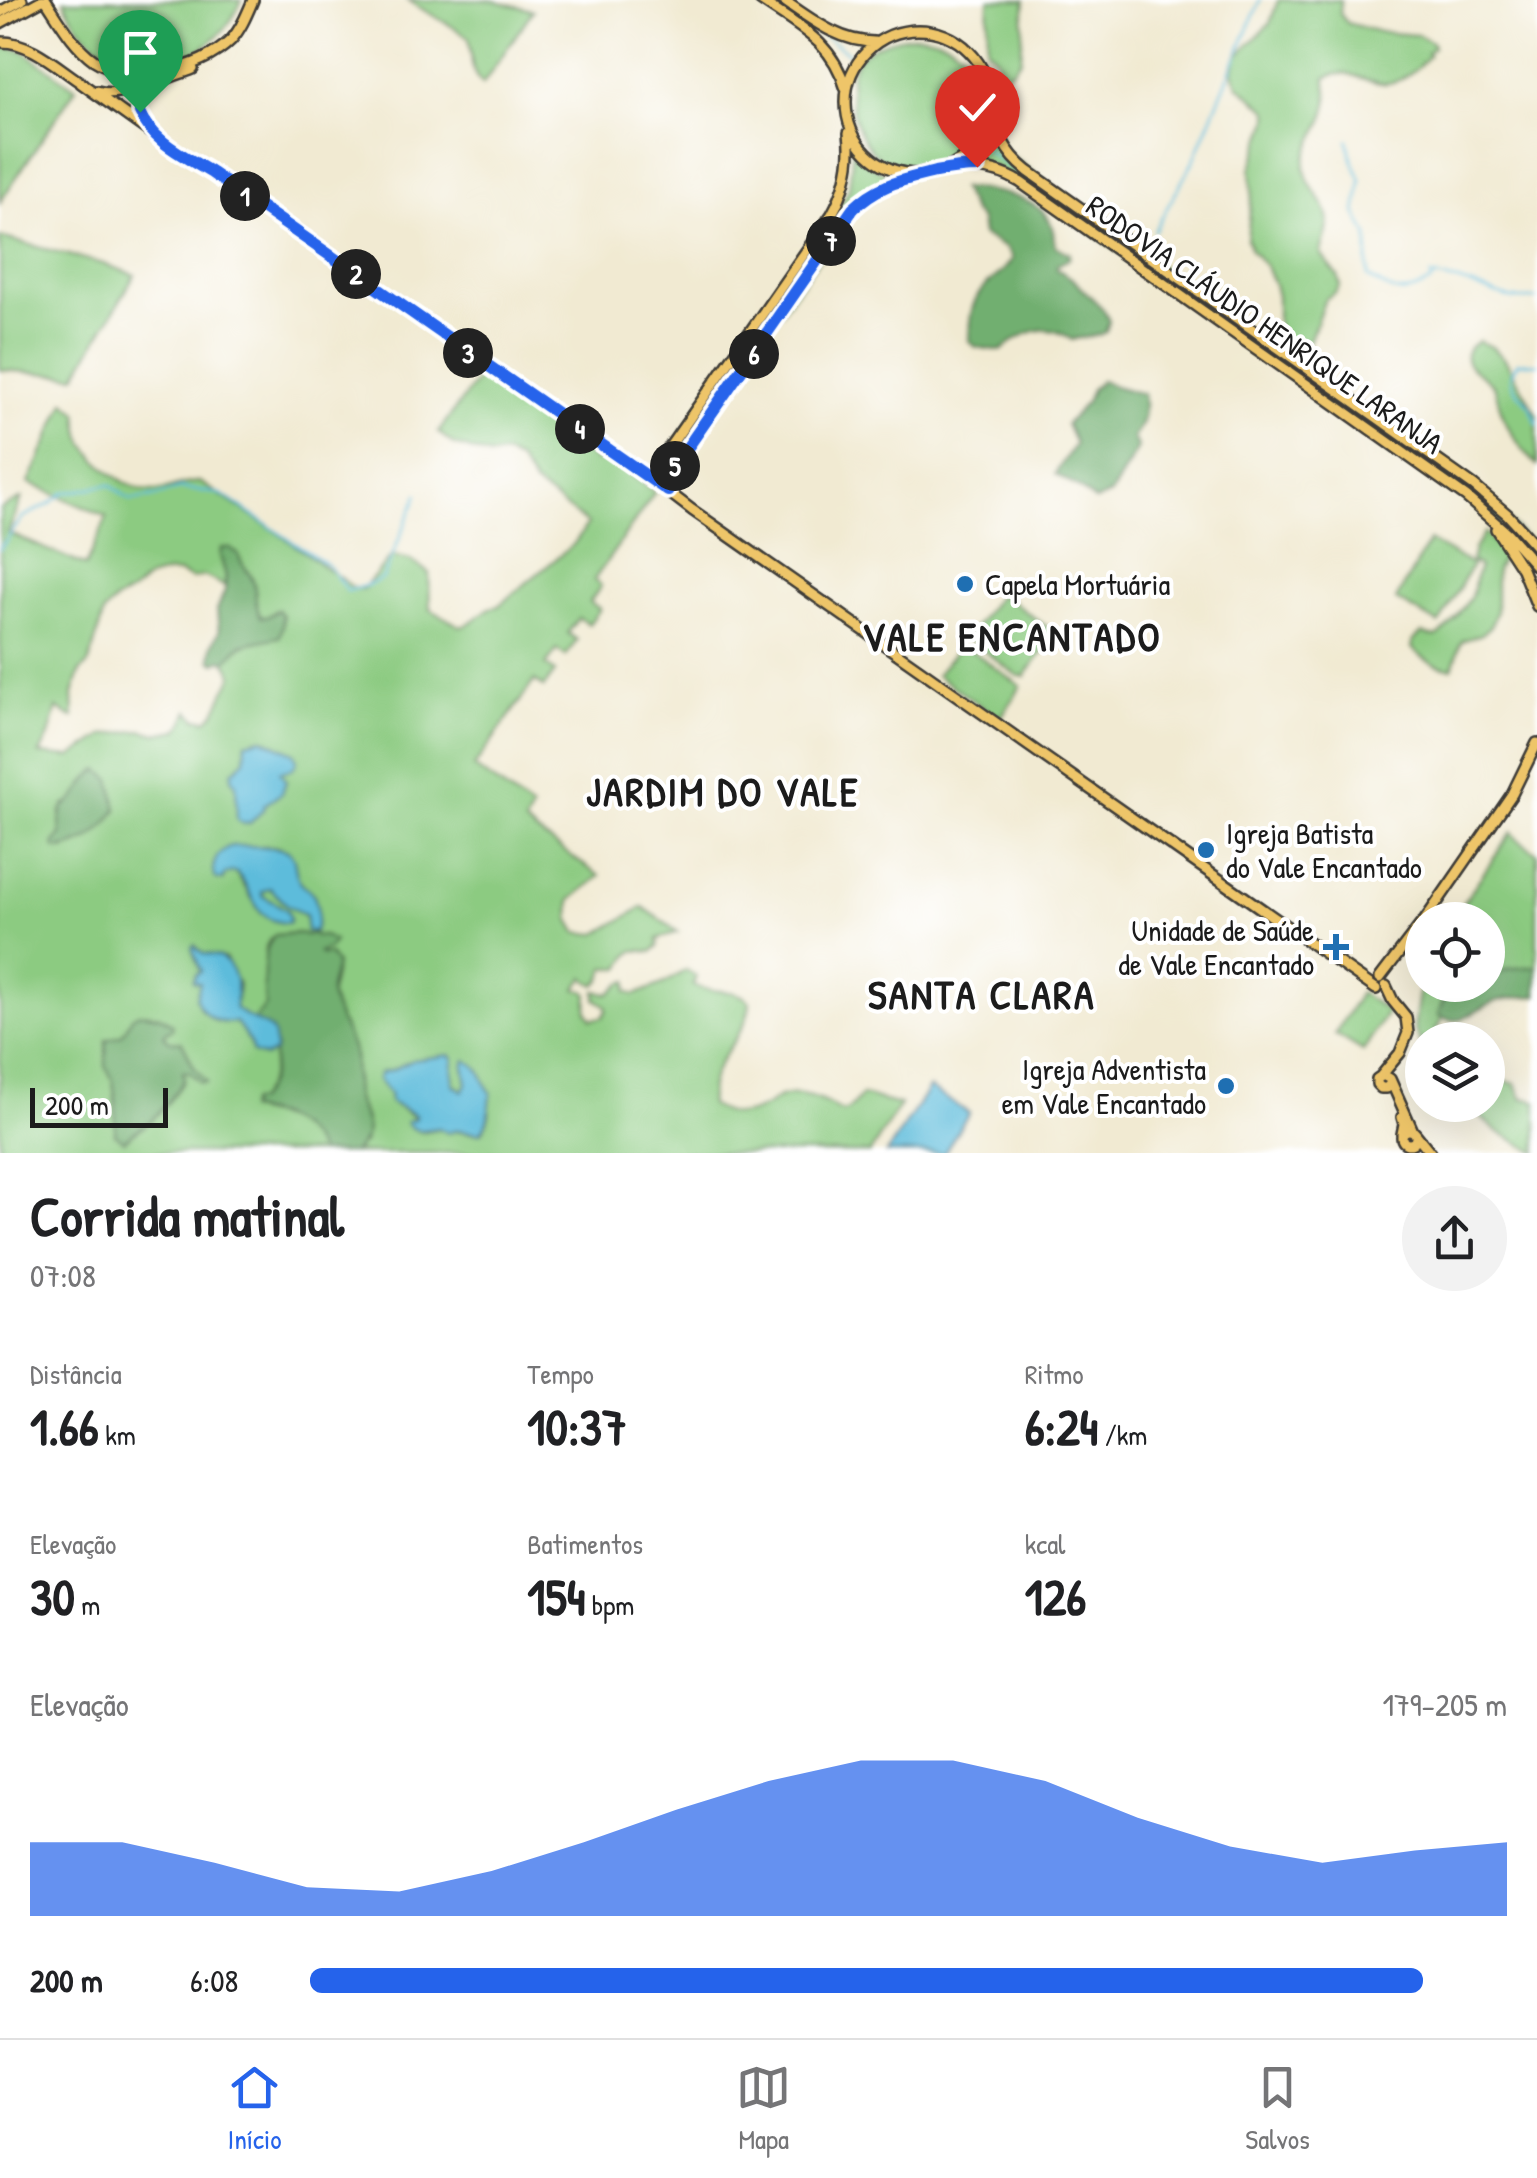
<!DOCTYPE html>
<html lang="pt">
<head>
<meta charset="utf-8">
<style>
  body { margin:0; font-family:"Patrick Hand",sans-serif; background:#f2f2f2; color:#202124; height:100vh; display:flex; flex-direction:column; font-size:38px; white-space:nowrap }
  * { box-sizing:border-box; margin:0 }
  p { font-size:32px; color:#757577 }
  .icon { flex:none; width:55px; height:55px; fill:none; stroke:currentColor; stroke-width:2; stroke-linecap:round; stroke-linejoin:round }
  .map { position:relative; height:1153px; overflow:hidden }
  .drawer { display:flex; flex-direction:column; background:#fff; flex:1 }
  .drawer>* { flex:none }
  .buttons { position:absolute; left:1405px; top:902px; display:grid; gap:20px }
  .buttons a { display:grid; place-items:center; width:100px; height:100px; border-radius:50%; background:#fff; box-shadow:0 10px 40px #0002; font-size:50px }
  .scale { position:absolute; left:30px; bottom:25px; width:138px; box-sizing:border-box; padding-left:10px; border:5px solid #1c1c1c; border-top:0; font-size:28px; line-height:35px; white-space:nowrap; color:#1c1c1c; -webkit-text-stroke:8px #fff; paint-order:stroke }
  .pin { position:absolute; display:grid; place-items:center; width:85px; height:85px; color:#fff; margin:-102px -42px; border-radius:50% 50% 50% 0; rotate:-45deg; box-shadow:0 0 10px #0007 }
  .pin .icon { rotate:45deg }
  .km { position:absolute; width:50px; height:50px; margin:-25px; border-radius:50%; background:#222; color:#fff; font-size:28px; line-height:50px; text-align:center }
  .round { display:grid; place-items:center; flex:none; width:105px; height:105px; border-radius:52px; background:#f2f2f2 }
  .overview { display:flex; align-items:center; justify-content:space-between; height:170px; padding:0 30px }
  h1 { font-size:55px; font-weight:700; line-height:75px }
  .stats { display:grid; grid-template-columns:repeat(3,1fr); gap:15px; height:170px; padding:10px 30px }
  .stats div { display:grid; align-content:center }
  .stats b { font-size:50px; font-weight:700 }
  .stats small { font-size:28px; font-weight:400 }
  .stats p { font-size:28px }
  .chart { height:280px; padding:20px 30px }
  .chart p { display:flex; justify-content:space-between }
  .chart svg { width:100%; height:180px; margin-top:10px; fill:#2563eb; opacity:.7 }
  ul { padding:0 30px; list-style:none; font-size:32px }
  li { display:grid; grid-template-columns:160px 120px 1fr; align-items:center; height:75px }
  li i { height:25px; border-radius:12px; background:#2563eb }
  .tabs { display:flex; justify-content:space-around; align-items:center; height:140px; border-top:2px solid #e0e0e0; background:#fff; font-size:28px; color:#757577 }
  .tabs a { display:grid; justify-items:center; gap:5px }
  .tabs .active { color:#2563eb }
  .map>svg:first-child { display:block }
  .green { fill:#8ccb81; stroke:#54744e; stroke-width:2.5; fill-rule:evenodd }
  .forest { fill:#71af6f; stroke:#466646; stroke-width:2.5 }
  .water { fill:#5dbcdb; stroke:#3c6c7c; stroke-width:2.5 }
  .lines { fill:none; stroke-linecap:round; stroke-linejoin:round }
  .stream { stroke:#5dbcdb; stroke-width:2.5 }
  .major-casing { stroke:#3c3b37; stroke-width:14 }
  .major { stroke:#eec569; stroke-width:9 }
  .route-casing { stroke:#fff; stroke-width:20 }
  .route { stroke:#2563eb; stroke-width:12 }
  .poi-dot { fill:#1f6fb2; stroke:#fff; stroke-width:4 }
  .labels { text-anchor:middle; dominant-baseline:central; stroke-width:8; stroke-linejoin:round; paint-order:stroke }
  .street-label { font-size:30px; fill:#1c1c1c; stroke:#fff }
  .poi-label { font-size:30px; fill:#1c1c1c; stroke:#fff; text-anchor:start }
  .district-label { font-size:40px; font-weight:bold; letter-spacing:2.5px; fill:#1c1c1c; stroke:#fff }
</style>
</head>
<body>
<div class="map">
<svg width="1537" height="1153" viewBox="0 0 1537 1153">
  <rect width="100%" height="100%" fill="#fff"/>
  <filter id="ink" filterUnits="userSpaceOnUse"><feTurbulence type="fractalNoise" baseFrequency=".01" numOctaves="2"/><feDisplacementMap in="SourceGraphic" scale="20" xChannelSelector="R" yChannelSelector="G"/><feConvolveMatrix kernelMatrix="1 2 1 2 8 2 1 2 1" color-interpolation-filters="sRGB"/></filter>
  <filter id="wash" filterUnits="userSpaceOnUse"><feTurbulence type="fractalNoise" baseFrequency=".0048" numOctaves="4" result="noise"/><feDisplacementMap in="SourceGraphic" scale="40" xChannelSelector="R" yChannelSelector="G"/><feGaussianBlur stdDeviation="2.25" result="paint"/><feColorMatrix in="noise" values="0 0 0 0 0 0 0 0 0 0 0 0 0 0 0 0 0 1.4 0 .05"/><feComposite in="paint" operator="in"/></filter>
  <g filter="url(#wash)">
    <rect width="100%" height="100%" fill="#f1ead2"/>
    <path class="green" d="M 64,0 L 242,0 C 207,82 98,85 64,0 Z
      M 408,0 L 492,0 L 533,10 L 483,84 C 468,73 473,54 469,38 C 450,23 427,14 408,0 Z
      M 989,0 L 1025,0 L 1021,59 L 1011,71 L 1002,75 L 997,58 L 987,48 Z
      M 1278,0 L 1341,0 L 1340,14 L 1347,23 L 1380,32 L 1418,35 L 1432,42 L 1433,48 L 1427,52 L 1429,55 C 1419,67 1399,86 1381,83 C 1359,81 1351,67 1326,78 C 1326,88 1329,99 1327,109 C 1323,128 1304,150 1305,167 C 1306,186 1324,200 1328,216 C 1331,229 1322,242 1321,254 L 1338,276 L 1340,285 L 1336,292 L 1325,299 L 1308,344 L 1303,348 L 1277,334 L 1277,297 L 1274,284 L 1266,267 L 1251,250 L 1247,239 L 1252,193 L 1251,169 L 1269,120 L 1269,111 L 1239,86 L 1233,73 L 1236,58 L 1270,23 Z
      M 918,35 C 1015,44 1003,175 916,171 C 876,169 854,136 851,99 C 849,83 849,68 861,56 C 875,42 900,37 918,35 Z
      M 0,46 L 22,50 L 76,88 L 0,202 Z
      M 992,128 L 1003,150 L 1238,323 L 1234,329 L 994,167 L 968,163 L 989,129 Z
      M 853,147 L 867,163 L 895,179 L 868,191 L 666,471 L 659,466 L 837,213 L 849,188 Z
      M 0,237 L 104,264 L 135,275 L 76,376 L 0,370 Z
      M 1241,325 L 1473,489 L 1495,507 L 1537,550 L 1537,563 L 1510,532 L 1237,331 Z
      M 1479,341 L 1492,347 L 1505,359 L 1537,414 L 1537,465 C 1523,452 1507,429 1501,410 C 1498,402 1498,395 1494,387 C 1487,376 1467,369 1466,359 C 1464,349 1472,346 1479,341 Z
      M 483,372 L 539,411 L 595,460 L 617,464 L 655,492 L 594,580 L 601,586 L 590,602 L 600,609 L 589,624 L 578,618 L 568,633 L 577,640 L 566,656 L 557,650 L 546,665 L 555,672 L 544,687 L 534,681 L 474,767 L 532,809 L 525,824 L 600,876 L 571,900 L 570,920 L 577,932 L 597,934 L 643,907 L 678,932 L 658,939 L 658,946 L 652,952 C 629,948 633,950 621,968 L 605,968 L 602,979 L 596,985 L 588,981 L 585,977 L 576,989 L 585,991 L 588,995 L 587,1012 L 592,1019 L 603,1017 L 607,1009 L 605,1005 L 596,999 L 596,991 L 610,994 L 621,983 L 628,981 L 627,992 L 635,995 L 665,983 L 686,970 L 696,976 L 693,985 C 712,995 736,986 750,1002 C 748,1040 706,1058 710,1105 C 732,1119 747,1117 769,1104 C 775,1100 776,1098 783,1096 C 804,1090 826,1102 842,1112 L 848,1110 L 862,1095 L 900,1105 L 870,1153 L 353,1153 L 364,1142 L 366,1122 L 356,1098 L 354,1055 L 343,1026 L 338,1020 L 330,994 L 335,970 L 328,954 L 322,955 C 319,951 312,938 305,935 C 298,931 277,934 271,938 C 269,940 268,943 266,946 L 264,986 L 266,1006 L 254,1021 L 235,1009 L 238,984 L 225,958 L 203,954 L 195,945 L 193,952 L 201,971 L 196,974 L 201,982 L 200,1009 L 217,1022 L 236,1022 L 243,1030 L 254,1053 L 265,1057 L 273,1053 C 275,1071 268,1087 257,1101 L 250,1102 L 248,1110 C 284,1118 300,1120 320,1153 L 0,1153 L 0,509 L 22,498 L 8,533 L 86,566 L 107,517 L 29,483 L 65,402 L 78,412 C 79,422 79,433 84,442 C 96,464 128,491 154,491 C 169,491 183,481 200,482 L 274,530 L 354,588 L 363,589 L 392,556 L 410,560 L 429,573 L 430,609 L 460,626 L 465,626 L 490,608 L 498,606 L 573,545 L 588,524 L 534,484 L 518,460 L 504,454 L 490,456 L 454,445 L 438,432 ZM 220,555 C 240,561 253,568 255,591 C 256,602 255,608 261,617 L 267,617 L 276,610 L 283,615 L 281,630 C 261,646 243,636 226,661 L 233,675 L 214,714 L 207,720 L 196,718 L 189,711 L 181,727 L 178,730 L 157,734 L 143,730 L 105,735 L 71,757 L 40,754 L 49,736 L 57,708 L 70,717 L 74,717 L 73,694 L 80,672 L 89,663 L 104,612 L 115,601 L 133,591 L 148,578 L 166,573 L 179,573 L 192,579 L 204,576 L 224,586 L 226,576 ZM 262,738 L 275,746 L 280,772 L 286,781 L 264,805 L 238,808 L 236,783 L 232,779 L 246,758 L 246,742 ZM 81,791 L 117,809 C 103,831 87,842 62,849 L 57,840 L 61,835 L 61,811 L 75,800 ZM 246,846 C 257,848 267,844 277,847 C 301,854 289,861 297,877 C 301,884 308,890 314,895 L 307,922 L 305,916 L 287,905 L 269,887 L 262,892 L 263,896 L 279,905 L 261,913 L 237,874 L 232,871 L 225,873 L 223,880 L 217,879 L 213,868 L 218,855 ZM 145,1013 L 160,1016 L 172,1024 L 172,1029 L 165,1032 L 164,1036 L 169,1041 L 182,1042 L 202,1083 L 189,1072 L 183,1071 L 184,1080 C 177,1092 155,1118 144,1126 C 136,1131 131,1134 124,1141 L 115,1134 L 117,1119 L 113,1080 L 106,1066 L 107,1044 L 122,1035 ZM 450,1055 L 453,1059 L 451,1069 L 454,1079 L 452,1082 L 463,1091 L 468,1084 L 464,1066 L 473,1065 C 486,1074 482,1084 491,1093 L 489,1116 L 483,1131 L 476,1133 L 439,1128 L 421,1132 L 407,1124 L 416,1118 L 390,1102 L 389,1093 L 378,1079 L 380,1073 L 392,1070 L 414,1060 Z
      M 1485,532 L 1504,555 L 1496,570 L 1496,612 L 1491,626 L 1482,634 L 1462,641 C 1457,650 1458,659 1452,668 C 1437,668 1422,658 1412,648 L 1413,641 L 1422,633 C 1427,635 1432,638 1438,636 C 1444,634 1466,604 1470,598 C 1475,588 1474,577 1479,567 L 1471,561 L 1474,549 Z
      M 1429,541 L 1472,565 L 1439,624 L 1396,600 Z
      M 999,595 L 1004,596 L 1054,632 L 1053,638 L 1025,676 L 1018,676 L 969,640 L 970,633 Z
      M 959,647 L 968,648 L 1021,686 L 1000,719 L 936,675 Z
      M 1512,832 L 1516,838 L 1537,853 L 1537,967 L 1509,969 L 1488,978 L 1488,920 L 1451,920 Z
      M 1422,972 L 1422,985 L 1480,985 L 1473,990 L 1455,991 L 1439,1015 L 1442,1019 L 1431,1040 L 1422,1040 L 1422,1048 L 1414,1028 Z
      M 1360,993 L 1388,1011 L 1363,1051 L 1335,1034 Z
      M 1488,1045 C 1502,1061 1491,1080 1516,1084 L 1522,1098 L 1537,1101 L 1537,1153 L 1495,1130 L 1468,1105 L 1488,1105 Z"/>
    <path class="forest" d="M 961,188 C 986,189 1038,195 1050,222 C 1054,229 1053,238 1056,246 L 1070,254 L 1069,259 L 1057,265 L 1057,269 L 1073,279 L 1103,309 L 1109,321 L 1106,332 C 1096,339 1084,335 1072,340 C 1047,320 1023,332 1001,351 L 976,347 L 969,341 C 969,317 971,297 990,282 C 999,274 1007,269 1012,258 L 1005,248 L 982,235 L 980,220 L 972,211 Z
      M 1102,380 L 1114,386 L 1143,394 C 1146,410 1144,425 1133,438 L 1138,448 L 1111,494 L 1095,501 L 1079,488 L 1055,474 L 1075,444 L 1066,424 L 1086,402 L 1091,389 Z
      M 221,548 L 230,548 L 238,554 C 241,566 251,573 254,584 C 257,596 254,606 261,617 L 267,617 L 279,610 C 285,618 283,627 279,637 L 241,645 L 226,661 L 221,660 L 216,663 L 211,660 L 212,646 L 219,632 L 217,610 L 225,590 L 226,576 L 220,555 Z
      M 99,770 L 111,779 L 117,809 C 102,833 84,846 56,849 L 54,845 L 61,835 L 60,821 L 64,806 C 81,799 83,778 99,770 Z
      M 300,933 L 306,935 L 313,933 L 315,936 L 324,936 L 334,941 L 329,948 L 319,953 L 322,955 L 329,954 L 336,964 C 335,973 329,984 330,994 C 334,1015 347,1030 353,1051 C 357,1066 352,1083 356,1098 C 363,1125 378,1127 353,1153 L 320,1153 C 301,1122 284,1115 248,1110 L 251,1101 L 257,1101 C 269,1087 275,1071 273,1053 L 276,1049 L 264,1026 L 254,1020 L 265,1006 C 264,987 260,948 275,935 Z
      M 1524,967 L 1537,967 L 1537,996 C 1523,997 1510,997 1497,1001 C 1476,1008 1460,1030 1438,1015 L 1443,1001 L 1455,991 L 1488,985 L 1489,977 L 1508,969 Z
      M 139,1013 L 160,1016 L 172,1024 L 172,1029 L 165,1032 L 164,1036 L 169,1041 L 182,1042 L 194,1067 L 207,1082 L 202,1083 L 189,1072 L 183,1072 L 184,1080 C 177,1092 156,1118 144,1126 C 136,1131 131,1134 124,1141 L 115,1134 L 116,1102 L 113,1080 L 106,1066 L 106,1040 L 122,1035 L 132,1017 Z"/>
    <path class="water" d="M 262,738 L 294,753 L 297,760 C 294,771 288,770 280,772 L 286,781 L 282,793 L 264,805 L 263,810 L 250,823 L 244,824 L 237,820 L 236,784 L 232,779 L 232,772 L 245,760 L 246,742 Z
      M 231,846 C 244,846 278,845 288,851 C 298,858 293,870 299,880 C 304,889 304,884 311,892 C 319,901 319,919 315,931 L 307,931 L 305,915 L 287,905 L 270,888 L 262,892 L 263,896 L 287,910 L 290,920 L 288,923 C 253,922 255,894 237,873 L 232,872 L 225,874 L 222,880 L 216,879 C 209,866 217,851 231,846 Z
      M 194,945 L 203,954 C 235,953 239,984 235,1008 C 241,1012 245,1016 251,1019 C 272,1032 274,1022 275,1052 L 265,1057 L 253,1053 L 250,1043 L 236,1022 C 218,1025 202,1016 196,998 L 200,983 L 193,981 L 196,974 L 201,971 L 192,948 Z
      M 450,1055 L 454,1059 C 451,1068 453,1077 453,1084 L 463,1091 L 467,1084 L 464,1066 L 466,1060 C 487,1071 480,1079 491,1093 C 489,1107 490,1122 480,1133 L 458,1130 L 448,1133 L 439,1128 C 425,1129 417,1135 407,1123 L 407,1121 L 415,1119 L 415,1115 L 390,1102 L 389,1093 L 378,1079 L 380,1073 L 392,1070 L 413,1060 Z
      M 929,1088 L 969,1113 L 944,1153 L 887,1153 Z"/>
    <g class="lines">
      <path class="stream" d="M 773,0 L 850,54
        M 1348,140 L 1351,156 L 1361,180 L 1356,213 L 1368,235 L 1368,277 C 1395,296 1411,299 1437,276
        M 986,150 L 1234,325
        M 1154,231 L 1194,160 L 1260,0
        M 1430,276 L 1457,281 L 1512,299 L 1537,299
        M 1241,330 L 1484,503 L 1515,532 L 1537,557
        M 1537,364 L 1518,362 C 1501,385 1520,391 1531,407 C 1532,410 1536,421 1537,424
        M 0,549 L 23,517 L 48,505 L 65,492 C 81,492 95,485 111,485 L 130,500 L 157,496 L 180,488 L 221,494 L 329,566 L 347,591 L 371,584 L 383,578 L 418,494"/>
    </g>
  </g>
  <g filter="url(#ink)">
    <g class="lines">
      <g class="major-casing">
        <path id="major" d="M 46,0 C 60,21 73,45 94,60 C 132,85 200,71 231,40 C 241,29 247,14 253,0
          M 760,0 C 799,27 832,41 846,89
          M 783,0 C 811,19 839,42 874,42
          M 0,12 L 22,0
          M 0,23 L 42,0
          M846 102a72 72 0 1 1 144 0a72 72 0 1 1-144 0Z
          M 0,42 C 31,41 58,68 83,84
          M 81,83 L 158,138 L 212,173 L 485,365 L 637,468 L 692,510 L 1376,989
          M 97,91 C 120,98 146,83 167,73
          M 990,102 C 995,131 1005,153 1028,171 L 1474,486 L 1507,514 L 1537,547
          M 149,129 C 123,87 162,81 193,69
          M 942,171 C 970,165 995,167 1020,182 L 1466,497 L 1508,534 L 1537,567
          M 648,480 L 647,476 L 657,465 L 832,214 C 846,188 853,162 849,133
          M 668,490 L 666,483 L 667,477 L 853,209 C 870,192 889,182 914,176
          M 1496,529 L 1522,569 L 1537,606
          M 1425,920 L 1512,794 L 1537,743
          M 1380,978 L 1422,923
          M 1381,1076 L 1400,1053 L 1408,1033 L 1406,1017 L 1393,1001 L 1386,986
          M 1390,1084 L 1387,1088 L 1381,1088 L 1377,1084 L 1377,1079 L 1383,1075 L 1390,1079 L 1413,1131
          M 1402,1117 L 1404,1124 L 1402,1134
          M1402 1137a7 7 0 1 1 14 0a7 7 0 1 1-14 0Z
          M 1415,1133 L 1431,1153"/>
      </g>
      <use href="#major" class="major"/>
    </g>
  </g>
  <g class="lines" filter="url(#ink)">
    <g class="route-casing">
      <path id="route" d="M 140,112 C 153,143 185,156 212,173 L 668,491 L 666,483 L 667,477 L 853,209 C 878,184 903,180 935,172 C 950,169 962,167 977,167"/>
    </g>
    <use href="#route" class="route"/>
  </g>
  <g class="poi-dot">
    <circle cx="965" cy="584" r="10"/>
    <circle cx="1206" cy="850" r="10"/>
    <path d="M1331 932h10v10h10v10h-10v10h-10v-10h-10v-10h10z"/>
    <circle cx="1226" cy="1086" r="10"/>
  </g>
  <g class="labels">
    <g class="street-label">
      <text transform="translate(1265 324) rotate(35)">RODOVIA CLÁUDIO HENRIQUE LARANJA</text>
    </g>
    <g class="poi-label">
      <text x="985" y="584">Capela Mortuária</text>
      <text x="1226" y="833">Igreja Batista<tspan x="1226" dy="34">do Vale Encantado</tspan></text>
      <text x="1314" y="930" text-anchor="end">Unidade de Saúde<tspan x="1314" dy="34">de Vale Encantado</tspan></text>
      <text x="1206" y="1069" text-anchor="end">Igreja Adventista<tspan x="1206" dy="34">em Vale Encantado</tspan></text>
    </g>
    <g class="district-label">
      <text x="1012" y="636">VALE ENCANTADO</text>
      <text x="723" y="791">JARDIM DO VALE</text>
      <text x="982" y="994">SANTA CLARA</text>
    </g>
  </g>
</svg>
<div class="buttons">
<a><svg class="icon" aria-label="locate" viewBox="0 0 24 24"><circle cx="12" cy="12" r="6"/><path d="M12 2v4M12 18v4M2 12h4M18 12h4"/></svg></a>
<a><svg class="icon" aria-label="layers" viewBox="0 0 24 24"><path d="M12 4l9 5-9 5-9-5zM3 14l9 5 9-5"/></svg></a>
</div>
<div class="scale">200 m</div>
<div class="pin" style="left:140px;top:112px;background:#1e9e55"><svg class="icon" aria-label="arrive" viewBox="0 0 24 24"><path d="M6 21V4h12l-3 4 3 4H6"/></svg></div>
<div class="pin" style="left:977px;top:167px;background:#d93025"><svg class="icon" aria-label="check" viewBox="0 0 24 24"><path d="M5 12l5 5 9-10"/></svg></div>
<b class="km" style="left:245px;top:196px">1</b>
<b class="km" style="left:356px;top:274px">2</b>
<b class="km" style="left:468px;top:353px">3</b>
<b class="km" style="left:580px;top:429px">4</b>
<b class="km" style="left:675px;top:466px">5</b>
<b class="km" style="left:754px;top:354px">6</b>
<b class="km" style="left:831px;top:241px">7</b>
</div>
<section class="drawer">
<div class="overview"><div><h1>Corrida matinal</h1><p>07:08</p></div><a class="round"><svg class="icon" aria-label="share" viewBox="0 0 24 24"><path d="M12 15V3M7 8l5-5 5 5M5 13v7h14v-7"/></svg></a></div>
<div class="stats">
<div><p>Distância</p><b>1.66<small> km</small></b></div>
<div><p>Tempo</p><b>10:37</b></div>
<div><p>Ritmo</p><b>6:24<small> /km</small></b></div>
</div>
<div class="stats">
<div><p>Elevação</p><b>30<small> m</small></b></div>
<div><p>Batimentos</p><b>154<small> bpm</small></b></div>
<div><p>kcal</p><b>126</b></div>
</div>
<div class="chart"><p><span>Elevação</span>179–205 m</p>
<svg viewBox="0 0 160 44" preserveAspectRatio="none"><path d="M0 44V26L10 26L20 31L30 37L40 38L50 33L60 26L70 18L80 11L90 6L100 6L110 11L120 20L130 27L140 31L150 28L160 26V44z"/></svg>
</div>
<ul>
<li><b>200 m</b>6:08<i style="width:93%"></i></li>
</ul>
</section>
<nav class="tabs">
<a class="active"><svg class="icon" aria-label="home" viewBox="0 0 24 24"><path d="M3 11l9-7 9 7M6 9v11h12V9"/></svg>Início</a>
<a><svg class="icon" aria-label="map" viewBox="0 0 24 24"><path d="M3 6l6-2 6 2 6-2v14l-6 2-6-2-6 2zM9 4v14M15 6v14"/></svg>Mapa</a>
<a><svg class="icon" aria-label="saved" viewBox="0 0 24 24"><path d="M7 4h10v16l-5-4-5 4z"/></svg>Salvos</a>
</nav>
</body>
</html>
